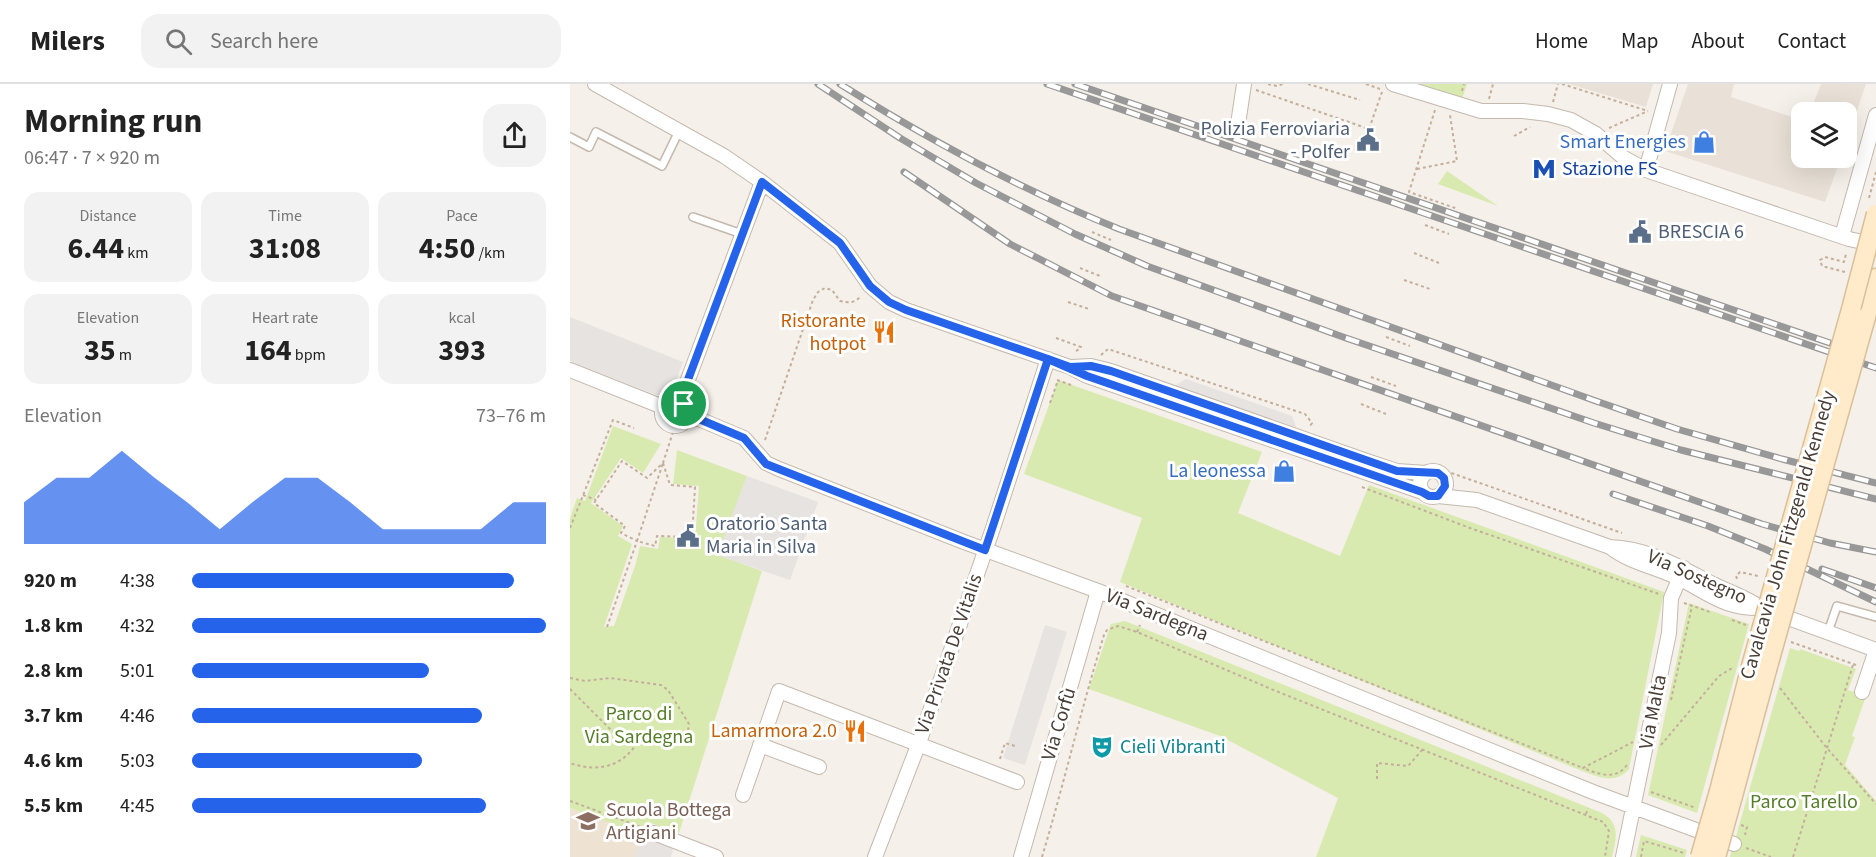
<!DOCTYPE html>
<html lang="en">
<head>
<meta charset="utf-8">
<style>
  body { margin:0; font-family:"Source Sans 3",sans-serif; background:#f2f2f2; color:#222; height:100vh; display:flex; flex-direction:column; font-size:22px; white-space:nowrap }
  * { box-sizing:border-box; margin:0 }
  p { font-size:20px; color:#767676 }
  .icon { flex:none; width:33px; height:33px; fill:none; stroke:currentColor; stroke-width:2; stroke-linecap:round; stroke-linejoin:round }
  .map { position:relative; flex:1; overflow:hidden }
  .sheet { display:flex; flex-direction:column; background:#fff; width:570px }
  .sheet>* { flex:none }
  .fabs { position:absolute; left:1221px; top:18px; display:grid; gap:12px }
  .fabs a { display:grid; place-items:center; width:66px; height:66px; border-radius:12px; background:#fff; box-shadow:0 6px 24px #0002; font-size:30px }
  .pin { position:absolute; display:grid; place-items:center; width:51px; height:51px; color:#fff; margin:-26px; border:3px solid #fff; border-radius:50%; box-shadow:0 2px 6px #0007 }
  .round { display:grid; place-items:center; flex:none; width:63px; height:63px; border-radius:18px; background:#f2f2f2 }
  .overview { display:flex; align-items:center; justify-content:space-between; height:102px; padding:0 24px }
  h1 { font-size:33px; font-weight:700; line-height:45px }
  .metrics { display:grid; grid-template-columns:repeat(3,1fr); gap:9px; height:102px; padding:6px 24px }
  .metrics div { display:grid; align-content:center; border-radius:15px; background:#f2f2f2; text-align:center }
  .metrics b { font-size:30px; font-weight:700 }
  .metrics small { font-size:16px; font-weight:400 }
  .metrics p { font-size:16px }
  .chart { height:168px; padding:12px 24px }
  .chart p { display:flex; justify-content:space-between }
  .chart svg { width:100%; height:108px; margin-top:6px; fill:#2563eb; opacity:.7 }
  ul { padding:0 24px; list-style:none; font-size:20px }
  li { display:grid; grid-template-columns:96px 72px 1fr; align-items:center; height:45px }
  li i { height:15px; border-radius:8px; background:#2563eb }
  header { display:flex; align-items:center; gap:36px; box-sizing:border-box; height:84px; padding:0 30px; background:#fff; border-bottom:2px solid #e0e0e0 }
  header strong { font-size:28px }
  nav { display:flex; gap:33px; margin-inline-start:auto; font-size:21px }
  .search { width:420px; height:54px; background:#f2f2f2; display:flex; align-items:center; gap:15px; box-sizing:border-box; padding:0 21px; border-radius:18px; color:#767676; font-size:22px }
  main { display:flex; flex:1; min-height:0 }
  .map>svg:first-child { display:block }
  .residential { fill:#e9e1d7 }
  .education { fill:#eee2d3 }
  .green { fill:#d9eab1 }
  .parking { fill:#e6e3e1 }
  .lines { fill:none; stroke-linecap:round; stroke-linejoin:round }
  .lane-casing { stroke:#c4b9ae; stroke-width:10 }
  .street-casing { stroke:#c4b9ae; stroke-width:16 }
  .secondary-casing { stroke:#d9bf9a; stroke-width:21 }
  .path { stroke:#c3af9c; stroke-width:2; stroke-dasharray:3 3; stroke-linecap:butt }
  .lane { stroke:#fff; stroke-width:7 }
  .street { stroke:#fff; stroke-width:14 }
  .secondary { stroke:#ffeac9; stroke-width:18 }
  .rail-casing { stroke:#989898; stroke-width:7 }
  .rail { stroke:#fff; stroke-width:4.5; stroke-dasharray:14; stroke-linecap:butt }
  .secondary-bridge-casing { stroke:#d9bf9a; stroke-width:21; stroke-linecap:butt }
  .path-bridge { stroke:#c3af9c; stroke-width:2; stroke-dasharray:3 3; stroke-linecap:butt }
  .secondary-bridge { stroke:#ffeac9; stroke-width:18 }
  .route-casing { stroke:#fff; stroke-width:12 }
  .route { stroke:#2563eb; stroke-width:8 }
  .labels { text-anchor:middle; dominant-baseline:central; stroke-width:6; stroke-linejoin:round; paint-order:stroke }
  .service-label { font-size:20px; fill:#4e5e75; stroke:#fff; text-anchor:start }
  .shop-label { font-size:20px; fill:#366cbe; stroke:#fff; text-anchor:end }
  .transit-label { font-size:20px; fill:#164399; stroke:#fff; text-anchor:start }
  .food-label { font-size:20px; fill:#c56008; stroke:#fff; text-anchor:end }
  .street-label { font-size:20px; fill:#493f37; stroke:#fff }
  .park-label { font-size:20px; fill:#557d28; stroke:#fff }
  .culture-label { font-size:20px; fill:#0d838f; stroke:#fff; text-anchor:start }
  .education-label { font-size:20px; fill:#785e54; stroke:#fff; text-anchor:start }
</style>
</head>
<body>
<header>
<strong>Milers</strong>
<div class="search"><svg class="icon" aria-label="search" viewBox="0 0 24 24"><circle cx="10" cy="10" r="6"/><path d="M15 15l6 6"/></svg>Search here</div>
<nav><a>Home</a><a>Map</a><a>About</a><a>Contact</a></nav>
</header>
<main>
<section class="sheet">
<div class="overview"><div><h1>Morning run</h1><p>06:47 · 7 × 920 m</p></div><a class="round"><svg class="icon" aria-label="share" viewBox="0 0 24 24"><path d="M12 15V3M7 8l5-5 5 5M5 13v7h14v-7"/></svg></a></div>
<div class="metrics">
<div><p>Distance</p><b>6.44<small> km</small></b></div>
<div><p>Time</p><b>31:08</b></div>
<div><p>Pace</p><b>4:50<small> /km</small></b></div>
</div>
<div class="metrics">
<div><p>Elevation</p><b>35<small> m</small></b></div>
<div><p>Heart rate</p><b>164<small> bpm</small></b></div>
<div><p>kcal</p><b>393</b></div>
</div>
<div class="chart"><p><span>Elevation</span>73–76 m</p>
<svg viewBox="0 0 160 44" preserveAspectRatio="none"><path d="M0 44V27L10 17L20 17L30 6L40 17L50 27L60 38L70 27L80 17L90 17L100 27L110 38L120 38L130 38L140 38L150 27L160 27V44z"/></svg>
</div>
<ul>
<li><b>920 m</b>4:38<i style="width:91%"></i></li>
<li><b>1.8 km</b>4:32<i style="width:100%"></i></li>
<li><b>2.8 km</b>5:01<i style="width:67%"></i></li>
<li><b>3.7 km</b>4:46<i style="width:82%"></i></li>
<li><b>4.6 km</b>5:03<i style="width:65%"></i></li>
<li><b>5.5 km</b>4:45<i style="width:83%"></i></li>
</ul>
</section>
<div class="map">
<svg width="1306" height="773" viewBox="0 0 1306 773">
  <rect width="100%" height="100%" fill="#f5f0e9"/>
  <path class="residential" d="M 999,0 L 1083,0 L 1076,23 Z
    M 1118,0 L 1164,0 L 1161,13 L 1231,36 L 1232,74 L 1271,74 L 1255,118 L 1095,67 Z
    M 1251,0 L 1296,0 L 1277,56 L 1276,28 L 1240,28 Z"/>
  <path class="education" d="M 0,724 L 73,751 L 65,773 L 0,773 Z"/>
  <path class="green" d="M 845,0 L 897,0 L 892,15 Z
    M 877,87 L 928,122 L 868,100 Z
    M 488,296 L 692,368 L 668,429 L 770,472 L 799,401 L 1094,508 L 1059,685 C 1045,701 1029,693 1012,687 L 550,498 L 572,434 L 454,390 Z
    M 43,342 L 91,360 L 73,389 L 51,374 L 21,419 L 53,442 L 48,452 L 62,460 L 34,543 L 44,542 L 66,479 L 70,462 L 88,465 L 90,453 L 125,455 L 129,402 L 103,400 L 107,366 L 177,392 L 148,471 L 192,487 L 109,749 L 78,738 L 73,751 L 0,724 L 0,434 L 7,414 L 15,417 Z
    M 1119,519 L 1179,540 L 1127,729 L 1078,711 Z
    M 555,537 L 1032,729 C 1051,739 1046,755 1042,773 L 746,773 L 768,714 L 650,652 L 519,605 L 541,540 Z
    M 1220,564 L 1229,567 L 1230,565 L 1286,585 L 1278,606 L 1296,612 L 1282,652 L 1285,653 L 1275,681 L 1306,717 L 1306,773 L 1160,773 Z
    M 1071,751 L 1117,766 L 1115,773 L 1066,773 Z"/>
  <path class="parking" d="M 0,233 L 113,278 L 102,307 L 93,311 L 86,311 L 0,277 Z
    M 616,295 L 722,332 L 726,342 L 724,348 L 603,305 L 606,301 Z
    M 177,392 L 248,418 L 220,496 L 147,471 Z
    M 475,541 L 497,548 L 455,681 L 433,674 Z
    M 73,751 L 104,763 L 101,773 L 65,773 Z"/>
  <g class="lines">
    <g class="lane-casing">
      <path id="lane" d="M 0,53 L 19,63 L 26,48 L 92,82 L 109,47
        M 123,133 L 172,150
        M 1258,548 L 1267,522 L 1306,533"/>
    </g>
    <g class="street-casing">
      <path id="street" d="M 25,0 L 154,72 L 192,98 L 270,159 L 300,202 L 319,218 L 336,226 L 500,283 L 517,292 L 852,408
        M 823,0 L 911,27 L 953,27 L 978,30 L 1001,36 L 1026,50 L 1054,74 L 1076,86 L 1279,155 L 1306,161
        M 668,40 L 674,0
        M 1076,86 L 1100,0
        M 1272,152 L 1306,31
        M 502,283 L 521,282 L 541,287 L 797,377 L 827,387 L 856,389
        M 0,286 L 93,323
        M92 329a13 13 0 1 1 26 0a13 13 0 1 1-26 0Z
        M 110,317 L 192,98
        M 117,330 L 174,354 L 196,379 L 209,385 L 394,458 L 528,507 L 1023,708 L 1164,760
        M850 400a13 13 0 1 1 26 0a13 13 0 1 1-26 0Z
        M 868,412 L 907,416 L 1040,463 C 1078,464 1111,484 1145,501 C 1161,509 1176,513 1191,524 L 1306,566
        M 1040,463 C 1059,478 1082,482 1104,492 C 1137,507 1152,525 1191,524
        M 1292,608 L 1306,566
        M 190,661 L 249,683
        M 173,711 L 209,607 L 447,698
        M 84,749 L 146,773
        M 305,773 L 349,659 L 423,444 L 478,275
        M 451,773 L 528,507
        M 1053,773 L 1099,549 L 1101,514 L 1114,484"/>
    </g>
    <g class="secondary-casing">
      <path id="secondary" d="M 1296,233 L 1306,194
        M 1149,707 L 1181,582
        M 1163,712 L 1197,586"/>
    </g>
    <path class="path" d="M 698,0 L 707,2 L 713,0
      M 738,0 L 790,16
      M 796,0 L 810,5
      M 992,0 L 1078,27
      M 686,6 L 799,45 L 812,8
      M 892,7 L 894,0
      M 919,15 L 923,0
      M 983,18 L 988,0
      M 865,26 L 839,108 L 888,125
      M 1039,44 L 1078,27
      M 944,52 L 960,43
      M 847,85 L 887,77 L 880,31
      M 855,141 L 879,150
      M 522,148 L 541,156
      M 844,169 L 869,179
      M 510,184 L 530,192
      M 1275,188 L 1252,182 L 1250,176 L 1255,173 L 1274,178 L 1276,170
      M 834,196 L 860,205
      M 498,218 L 519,225
      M 816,253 L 840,262
      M 486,254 L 511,263 L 504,269
      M 531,271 L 538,265 L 735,330 L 742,339 L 740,342
      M 801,293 L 826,302
      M 487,296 L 501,301
      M 480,319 L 488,296
      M 791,320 L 816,330
      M 195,356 L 243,216 L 248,208 L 255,204 L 262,206 L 270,217 C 279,219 285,219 291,212
      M 93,379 L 100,401 L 125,403 L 122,453 L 87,452 L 85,462 L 67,457 Z
      M 870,385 L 1052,449
      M 792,403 L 900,444 L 1089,510
      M 13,411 L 26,416
      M 0,444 L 43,336 L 64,344
      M 1167,495 L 1166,492 L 1170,488 L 1188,492
      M 556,502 L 1013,684
      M 1114,519 L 1140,528
      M 1162,536 L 1176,541
      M 37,543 L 67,457 L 51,449 L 55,442 L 24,419 L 52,377 L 77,394 L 93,379 L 105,342
      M 567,548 L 570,541
      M 1221,558 L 1286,581
      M 0,594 L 15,597 L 40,594 L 91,601 L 98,606 L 119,640 L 117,654 C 97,661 90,649 71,651 C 58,681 30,690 0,679
      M 1210,604 L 1256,663 L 1306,720
      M 0,605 L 41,646 L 51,650 L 71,651
      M 1101,616 L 1122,522
      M 1091,661 L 1149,592 L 1164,583
      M 430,675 L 435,659 L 445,662
      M 1057,681 C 1045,697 1029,690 1013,684 L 1063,658
      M 807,695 L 807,679 L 838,682 L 853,665
      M 1081,708 L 1126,724
      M 0,717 L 71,743
      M 1016,730 L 1018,724
      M 1171,741 L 1177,743 L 1175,751
      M 1176,764 L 1201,773
      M 472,773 C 494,700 511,625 534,551 L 537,546 L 548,542 L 567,548 L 706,607 L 1033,738 L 1039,747 L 1035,773
      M 1071,773 L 1074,757 L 1114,769
      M 1223,773 L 1283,581"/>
    <use href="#lane" class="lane"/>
    <use href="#street" class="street"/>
    <use href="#secondary" class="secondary"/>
    <g class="rail-casing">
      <path id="rail" d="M 248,0 L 330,54 L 406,99 L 505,150 L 577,182 L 773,253 L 1024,339 L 1111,366 L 1306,415
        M 270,0 C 359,56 452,106 549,145 L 1023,316 L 1107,345 L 1212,375 L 1306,399
        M 477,0 L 1306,284
        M 505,0 L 1289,269
        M 334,88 L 440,160 L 542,212 L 1192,440 L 1260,459 L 1306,468
        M 1043,410 L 1138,442 L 1195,465 L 1306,518
        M 1252,485 L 1306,504"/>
    </g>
    <use href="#rail" class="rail"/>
    <g class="secondary-bridge-casing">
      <path id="secondary-bridge" d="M 1181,582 L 1280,229 L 1306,130
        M 1197,586 L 1296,233
        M 1130,773 L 1149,707
        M 1146,773 L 1163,712"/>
    </g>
    <path class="path-bridge" d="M 1299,114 L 1306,88"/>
    <use href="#secondary-bridge" class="secondary-bridge"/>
  </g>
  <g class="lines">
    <g class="route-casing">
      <path id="route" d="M 114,320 L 117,330 L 174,354 L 196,380 L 415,466 L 478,275 L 500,283 L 521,282 L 541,287 L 827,387 L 868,389 L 874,394 L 875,402 L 868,412 L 859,412 L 852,408 L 517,292 L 478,275 L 336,226 L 319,218 L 300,202 L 270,159 L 192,98 L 110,317 L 114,320"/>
    </g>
    <use href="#route" class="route"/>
  </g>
  <defs>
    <g id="civic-bare" transform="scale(1.8)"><path d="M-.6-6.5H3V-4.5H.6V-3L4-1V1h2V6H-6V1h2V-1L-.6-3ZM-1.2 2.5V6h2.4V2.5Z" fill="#5c6f8a" stroke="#fff" stroke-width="2.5" paint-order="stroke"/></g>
    <g id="shop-bare" transform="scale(1.8)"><path d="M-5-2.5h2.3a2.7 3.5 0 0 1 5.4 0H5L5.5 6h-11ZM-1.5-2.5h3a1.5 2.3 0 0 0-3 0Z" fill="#3f7fe0" stroke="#fff" stroke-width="2.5" paint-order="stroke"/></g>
    <g id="metro-bare" transform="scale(1.8)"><path d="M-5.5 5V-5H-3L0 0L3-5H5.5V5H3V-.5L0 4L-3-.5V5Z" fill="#1a4fb4" stroke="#fff" stroke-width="2.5" paint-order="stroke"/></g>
    <g id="restaurant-bare" transform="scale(1.8)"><path d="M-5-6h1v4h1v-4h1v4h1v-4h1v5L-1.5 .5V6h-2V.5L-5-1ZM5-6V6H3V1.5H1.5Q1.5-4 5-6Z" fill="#e8710a" stroke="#fff" stroke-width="2.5" paint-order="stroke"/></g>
    <g id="theatre-bare" transform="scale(1.8)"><path d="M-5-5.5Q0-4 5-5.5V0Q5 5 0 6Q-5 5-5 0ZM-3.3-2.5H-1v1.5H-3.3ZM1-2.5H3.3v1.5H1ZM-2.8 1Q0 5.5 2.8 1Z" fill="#0f9aa8" stroke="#fff" stroke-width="2.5" paint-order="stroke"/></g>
    <g id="school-bare" transform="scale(1.8)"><path d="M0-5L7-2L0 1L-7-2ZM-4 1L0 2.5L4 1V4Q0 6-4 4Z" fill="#8d6e63" stroke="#fff" stroke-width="2.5" paint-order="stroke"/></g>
  </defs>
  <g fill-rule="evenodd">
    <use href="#civic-bare" x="798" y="56"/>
    <use href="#shop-bare" x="1134" y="58"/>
    <use href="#metro-bare" x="974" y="85"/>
    <use href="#civic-bare" x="1070" y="148"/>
    <use href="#restaurant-bare" x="314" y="248"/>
    <use href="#shop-bare" x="714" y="387"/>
    <use href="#civic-bare" x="118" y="452"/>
    <use href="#restaurant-bare" x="285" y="647"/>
    <use href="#theatre-bare" x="532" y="663"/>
    <use href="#school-bare" x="18" y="737"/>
  </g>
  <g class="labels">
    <g class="service-label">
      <text x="780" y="45" text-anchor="end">Polizia Ferroviaria<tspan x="780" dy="23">- Polfer</tspan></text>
      <text x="1088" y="148">BRESCIA 6</text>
      <text x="136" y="440">Oratorio Santa<tspan x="136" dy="23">Maria in Silva</tspan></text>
    </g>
    <g class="shop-label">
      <text x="1116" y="58">Smart Energies</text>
      <text x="696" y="387">La leonessa</text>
    </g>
    <g class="transit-label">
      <text x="992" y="85">Stazione FS</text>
    </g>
    <g class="food-label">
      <text x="296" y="237">Ristorante<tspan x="296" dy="23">hotpot</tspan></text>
      <text x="267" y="647">Lamarmora 2.0</text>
    </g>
    <g class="street-label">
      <text transform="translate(1218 451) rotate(-74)">Cavalcavia John Fitzgerald Kennedy</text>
      <text transform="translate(1127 493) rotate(24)">Via Sostegno</text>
      <text transform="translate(587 531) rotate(22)">Via Sardegna</text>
      <text transform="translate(379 570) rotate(-71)">Via Privata De Vitalis</text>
      <text transform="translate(1083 628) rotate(-79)">Via Malta</text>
      <text transform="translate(489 640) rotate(-73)">Via Corfù</text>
    </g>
    <g class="park-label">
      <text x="69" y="630">Parco di<tspan x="69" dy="23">Via Sardegna</tspan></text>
      <text x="1234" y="718">Parco Tarello</text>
    </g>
    <g class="culture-label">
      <text x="550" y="663">Cieli Vibranti</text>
    </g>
    <g class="education-label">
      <text x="36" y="726">Scuola Bottega<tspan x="36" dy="23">Artigiani</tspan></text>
    </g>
  </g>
</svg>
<div class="fabs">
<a><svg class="icon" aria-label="layers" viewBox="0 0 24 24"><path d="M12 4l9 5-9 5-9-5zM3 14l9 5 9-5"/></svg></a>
</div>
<div class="pin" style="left:114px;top:320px;background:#1e9e55"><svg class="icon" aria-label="arrive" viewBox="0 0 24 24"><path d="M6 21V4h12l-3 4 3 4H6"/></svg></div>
</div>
</main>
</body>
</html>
